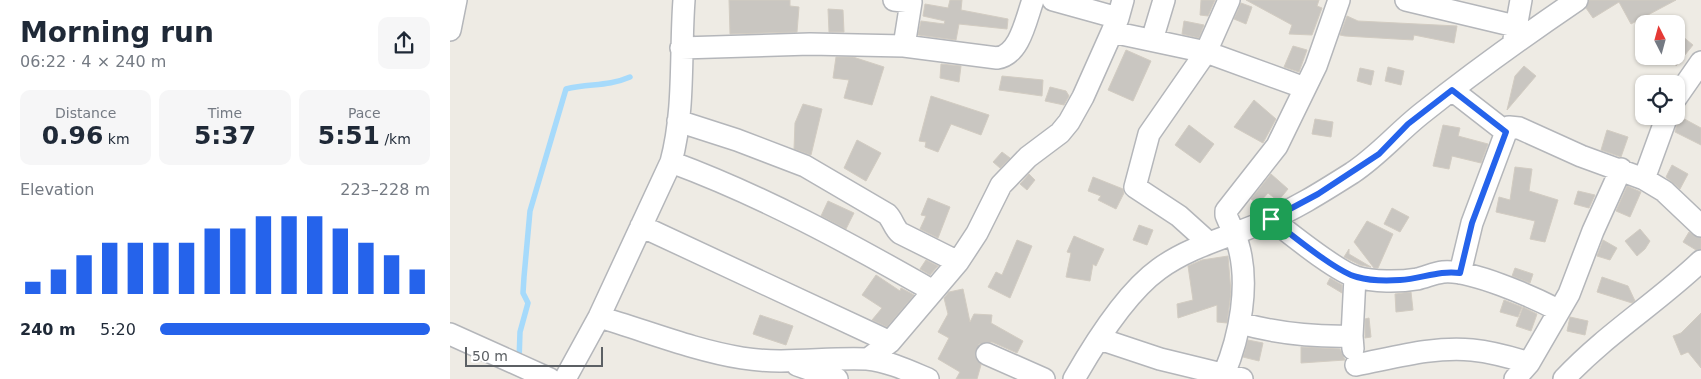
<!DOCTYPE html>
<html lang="en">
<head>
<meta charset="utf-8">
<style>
  body { margin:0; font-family:"DejaVu Sans",sans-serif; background:#f6f6f7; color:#1f2937; height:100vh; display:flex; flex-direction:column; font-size:19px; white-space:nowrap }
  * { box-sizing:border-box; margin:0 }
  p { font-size:16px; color:#747a83 }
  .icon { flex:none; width:28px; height:28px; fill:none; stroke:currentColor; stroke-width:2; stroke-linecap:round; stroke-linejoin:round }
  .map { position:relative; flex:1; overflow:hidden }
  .panel { display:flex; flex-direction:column; background:#fff; width:450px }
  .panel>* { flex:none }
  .needle { width:32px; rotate:354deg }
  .buttons { position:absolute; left:1185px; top:15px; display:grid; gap:10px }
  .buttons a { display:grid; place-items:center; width:50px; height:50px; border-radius:10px; background:#fff; box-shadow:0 1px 4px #0004; font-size:25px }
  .scale { position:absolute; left:15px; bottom:12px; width:138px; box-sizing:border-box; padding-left:5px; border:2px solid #5c6064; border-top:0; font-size:14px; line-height:18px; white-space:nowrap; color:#5c6064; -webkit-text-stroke:4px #fff; paint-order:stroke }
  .pin { position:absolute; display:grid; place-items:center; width:42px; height:42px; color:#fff; margin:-21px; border-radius:10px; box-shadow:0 2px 8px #0006 }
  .round { display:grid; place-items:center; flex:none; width:52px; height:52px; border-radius:10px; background:#f6f6f7 }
  .headline { display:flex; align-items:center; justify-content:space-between; height:85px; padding:0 20px }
  h1 { font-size:28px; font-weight:800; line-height:38px }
  .stats { display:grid; grid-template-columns:repeat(3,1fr); gap:8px; height:85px; padding:5px 20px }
  .stats div { display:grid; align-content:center; border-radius:10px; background:#f6f6f7; text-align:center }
  .stats b { font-size:25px; font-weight:800 }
  .stats small { font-size:14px; font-weight:400 }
  .stats p { font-size:14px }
  .chart { height:140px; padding:10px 20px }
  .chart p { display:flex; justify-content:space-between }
  .chart svg { width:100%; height:90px; margin-top:5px; stroke:#2563eb; stroke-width:6 }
  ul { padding:0 20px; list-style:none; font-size:16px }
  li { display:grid; grid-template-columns:80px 60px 1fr; align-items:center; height:38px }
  li i { height:12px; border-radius:6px; background:#2563eb }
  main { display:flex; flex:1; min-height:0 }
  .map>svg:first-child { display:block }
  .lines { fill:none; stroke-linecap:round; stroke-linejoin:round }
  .stream { stroke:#a6dafb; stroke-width:5.5 }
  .building { fill:#c9c6c1; stroke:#d2ccc2 }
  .minor-casing { stroke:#b4b6ba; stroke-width:24 }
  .minor { stroke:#fff; stroke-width:21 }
  .route-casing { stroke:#fff; stroke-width:10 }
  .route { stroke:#2563eb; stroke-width:6 }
</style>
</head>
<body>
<main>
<section class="panel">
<div class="headline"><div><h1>Morning run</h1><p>06:22 · 4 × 240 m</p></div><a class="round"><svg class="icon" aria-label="share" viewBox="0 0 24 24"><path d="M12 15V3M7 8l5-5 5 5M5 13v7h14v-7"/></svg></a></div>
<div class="stats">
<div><p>Distance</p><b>0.96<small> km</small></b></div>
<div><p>Time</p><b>5:37</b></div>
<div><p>Pace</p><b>5:51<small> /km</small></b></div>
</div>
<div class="chart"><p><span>Elevation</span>223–228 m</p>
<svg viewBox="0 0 160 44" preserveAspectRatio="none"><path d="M5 44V38M15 44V32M25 44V25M35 44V19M45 44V19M55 44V19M65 44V19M75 44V12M85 44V12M95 44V6M105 44V6M115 44V6M125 44V12M135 44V19M145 44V25M155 44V32"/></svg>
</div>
<ul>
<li><b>240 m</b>5:20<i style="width:100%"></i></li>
</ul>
</section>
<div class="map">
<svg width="1251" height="379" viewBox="0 0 1251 379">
  <rect width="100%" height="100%" fill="#eeebe4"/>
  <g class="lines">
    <path class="stream" d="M 69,361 L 70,332 L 78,303 L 73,293 L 74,277 L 80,211 L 116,89 C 140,83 157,87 180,77"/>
  </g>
  <path class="building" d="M 279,0 L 340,0 L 340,6 L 349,7 L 347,32 L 280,34 Z
    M 500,0 L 512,0 L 511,10 L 558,19 L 557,29 L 509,24 L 506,40 L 468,35 L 471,21 L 494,24 L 495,21 L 473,16 L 475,4 L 498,8 Z
    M 751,0 L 765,0 L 758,16 L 750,15 Z
    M 796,0 L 869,0 L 867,6 L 872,8 L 862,35 L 839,34 L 842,25 Z
    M 1139,0 L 1226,0 L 1181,24 L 1169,2 L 1143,18 L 1136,8 Z
    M 791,3 L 802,7 L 796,24 L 784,19 Z
    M 378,9 L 393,10 L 394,32 L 379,32 Z
    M 897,16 L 908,21 L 1007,26 L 1004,43 L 964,35 L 963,40 L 895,36 L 890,35 Z
    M 734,21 L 754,25 L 749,38 L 732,34 Z
    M 1226,31 L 1243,45 L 1226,66 Z
    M 843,46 L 857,50 L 849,72 L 834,67 Z
    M 676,50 L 701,61 L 683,101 L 658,90 Z
    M 386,57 L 403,57 L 434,67 L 422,105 L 394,98 L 399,80 L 383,78 Z
    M 491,64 L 511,66 L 509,82 L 490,78 Z
    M 1074,66 L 1086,76 L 1057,110 L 1065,76 Z
    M 938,67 L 954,71 L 951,85 L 935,81 Z
    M 910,68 L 924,71 L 921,85 L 907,81 Z
    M 552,76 L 593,80 L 592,96 L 549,90 Z
    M 600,87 L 616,91 L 619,96 L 614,105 L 595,101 Z
    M 481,96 L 539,115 L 531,135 L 501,124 L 488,152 L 475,147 L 476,142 L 469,141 Z
    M 804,100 L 826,119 L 813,143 L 784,127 Z
    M 353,104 L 372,109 L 361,155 L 344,149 L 345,123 Z
    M 1229,116 L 1251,128 L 1251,145 L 1225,132 Z
    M 865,119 L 883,122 L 881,137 L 862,134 Z
    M 739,125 L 764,144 L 750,163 L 725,145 Z
    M 993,125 L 1010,128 L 1008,136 L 1038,144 L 1031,163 L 1002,156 L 999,169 L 983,166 Z
    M 1157,130 L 1178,137 L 1171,157 L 1151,150 Z
    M 407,140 L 431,153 L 416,181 L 394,168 Z
    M 552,152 L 560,158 L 550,168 L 543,162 Z
    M 1222,165 L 1238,174 L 1230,189 L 1216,177 Z
    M 1065,167 L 1082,169 L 1079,191 L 1108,200 L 1095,242 L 1080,239 L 1085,221 L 1046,212 L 1049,197 L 1060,200 Z
    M 579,174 L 585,180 L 577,190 L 570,184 Z
    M 821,174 L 838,189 L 828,201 L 818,193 L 808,204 L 801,199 Z
    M 643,177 L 673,189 L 674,193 L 666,209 L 648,200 L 651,196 L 638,191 Z
    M 1177,186 L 1191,192 L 1180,217 L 1166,211 Z
    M 1128,191 L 1145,195 L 1139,208 L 1124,204 Z
    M 478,198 L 500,207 L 488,238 L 470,229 L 476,216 L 471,215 Z
    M 378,201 L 404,213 L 396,229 L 371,216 Z
    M 942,208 L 959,217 L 950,232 L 934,224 Z
    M 917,221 L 943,234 L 928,268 L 924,268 L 904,242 Z
    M 689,225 L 703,230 L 697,245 L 683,240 Z
    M 1190,229 L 1200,241 L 1195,249 L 1187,256 L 1175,241 Z
    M 1239,232 L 1251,238 L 1251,249 L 1246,250 L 1233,242 Z
    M 624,236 L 654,249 L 646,266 L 643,264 L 640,281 L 616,277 L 621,253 L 617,252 Z
    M 567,240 L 582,246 L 560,298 L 538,287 L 546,272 L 552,275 Z
    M 1153,240 L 1167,248 L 1160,260 L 1147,256 Z
    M 899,249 L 899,254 L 921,267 L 910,265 L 894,257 Z
    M 778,256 L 781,292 L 777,323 L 767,322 L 767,305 L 728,318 L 727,304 L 743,300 L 738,266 L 752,260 Z
    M 476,260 L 488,266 L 480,275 L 470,269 Z
    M 1065,268 L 1083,274 L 1080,283 L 1062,276 Z
    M 426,275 L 450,291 L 451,288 L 464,295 L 437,327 L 422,320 L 432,308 L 412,295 Z
    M 1152,277 L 1178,286 L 1185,301 L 1182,303 L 1147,292 Z
    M 880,278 L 892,285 L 892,293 L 877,284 Z
    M 513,289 L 520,322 L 524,314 L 542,315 L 541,323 L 573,341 L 567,353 L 542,342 L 529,344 L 525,355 L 531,365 L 527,379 L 506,379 L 510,372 L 488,359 L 499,338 L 488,332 L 498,314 L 494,298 L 499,292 Z
    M 961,292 L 963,310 L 946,312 L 945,294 Z
    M 1054,300 L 1072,307 L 1068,317 L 1050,312 Z
    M 1073,307 L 1087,314 L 1081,331 L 1066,326 Z
    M 1251,313 L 1251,368 L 1238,352 L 1231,355 L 1223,336 L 1231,333 Z
    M 310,315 L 343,326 L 336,345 L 303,334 Z
    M 1120,317 L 1138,321 L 1135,335 L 1117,331 Z
    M 919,318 L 921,337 L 915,338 L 915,319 Z
    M 798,340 L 813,343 L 809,361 L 793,357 Z
    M 851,347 L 890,349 L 895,360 L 851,363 Z"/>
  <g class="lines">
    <g class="minor-casing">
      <path id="minor" d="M 444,0 L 461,2 L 454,46
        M 603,0 L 668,18 L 662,32 L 756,52 L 855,88
        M 956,0 L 1065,26
        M 668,18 L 673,0
        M 0,30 L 6,0
        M 1064,39 L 1071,0
        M 702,40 L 714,0
        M 231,48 L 360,44 L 454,46 L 547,58 C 570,55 576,19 583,0
        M 1002,90 L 1056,132 L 1022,223 L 1010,273
        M 1226,98 L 1251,62
        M 228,121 L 287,140 L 355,166 L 437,214 C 443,220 444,228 450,233 L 508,262
        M 1056,132 L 1059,127 L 1069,128 L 1131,156 L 1194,179 L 1214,191 L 1251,226
        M 221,162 C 313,196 397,242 483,291
        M 1194,179 L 1217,116
        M 821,219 C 841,234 884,270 906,277 C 924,282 949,282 967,279 C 976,277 984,273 993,272 C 1020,269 1083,297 1108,310
        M 191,226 L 440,342
        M 759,243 L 729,216 L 685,187 L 699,134 L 756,52 L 779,0
        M 149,317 C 197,331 243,350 292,358 C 334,365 375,357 417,359 C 438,361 459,371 478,379
        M 790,323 C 825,333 864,337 902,336
        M 0,334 L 100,379
        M 650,339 L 710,359 L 792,379
        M 903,349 L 902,336 L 905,277
        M 537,354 L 594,379
        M 418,359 L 440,342 L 508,262 L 527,233 L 551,185 L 578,157 L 610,133 L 619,122 L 633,97 L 662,32
        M 347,365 L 387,379
        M 906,365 C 943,358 984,346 1022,350 C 1042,352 1060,357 1079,363
        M 774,374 C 790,336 800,284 788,244 C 785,234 780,225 776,215 L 776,211 L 827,146 L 866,66 L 889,0
        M 115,379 L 149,317 L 221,162 C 235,110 230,53 234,0
        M 624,379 C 644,344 677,292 709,269 C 739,247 776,238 809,224 C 842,211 872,192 902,173 C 929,155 946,134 971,114 C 1021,74 1074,36 1127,0
        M 1065,379 L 1079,363 L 1119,294 L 1143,231 L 1171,169
        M 1114,379 C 1156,334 1207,303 1251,261"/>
    </g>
    <use href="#minor" class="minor"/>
  </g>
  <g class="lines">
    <g class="route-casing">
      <path id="route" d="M 1002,90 L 1056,132 L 1022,223 L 1010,273 C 989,270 971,279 950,280 C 935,281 921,281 907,277 C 886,272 840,233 821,219 L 868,194 L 929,154 L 958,124 Z"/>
    </g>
    <use href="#route" class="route"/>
  </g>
</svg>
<div class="buttons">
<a><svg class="needle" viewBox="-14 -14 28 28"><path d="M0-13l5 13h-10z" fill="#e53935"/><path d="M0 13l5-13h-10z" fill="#747a83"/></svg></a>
<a><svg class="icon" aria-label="locate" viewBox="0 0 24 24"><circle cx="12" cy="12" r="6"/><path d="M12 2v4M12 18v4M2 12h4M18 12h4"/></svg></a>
</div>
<div class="scale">50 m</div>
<div class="pin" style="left:821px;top:219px;background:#1e9e55"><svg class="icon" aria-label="arrive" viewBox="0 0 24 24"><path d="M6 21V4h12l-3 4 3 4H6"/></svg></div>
</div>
</main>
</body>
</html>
